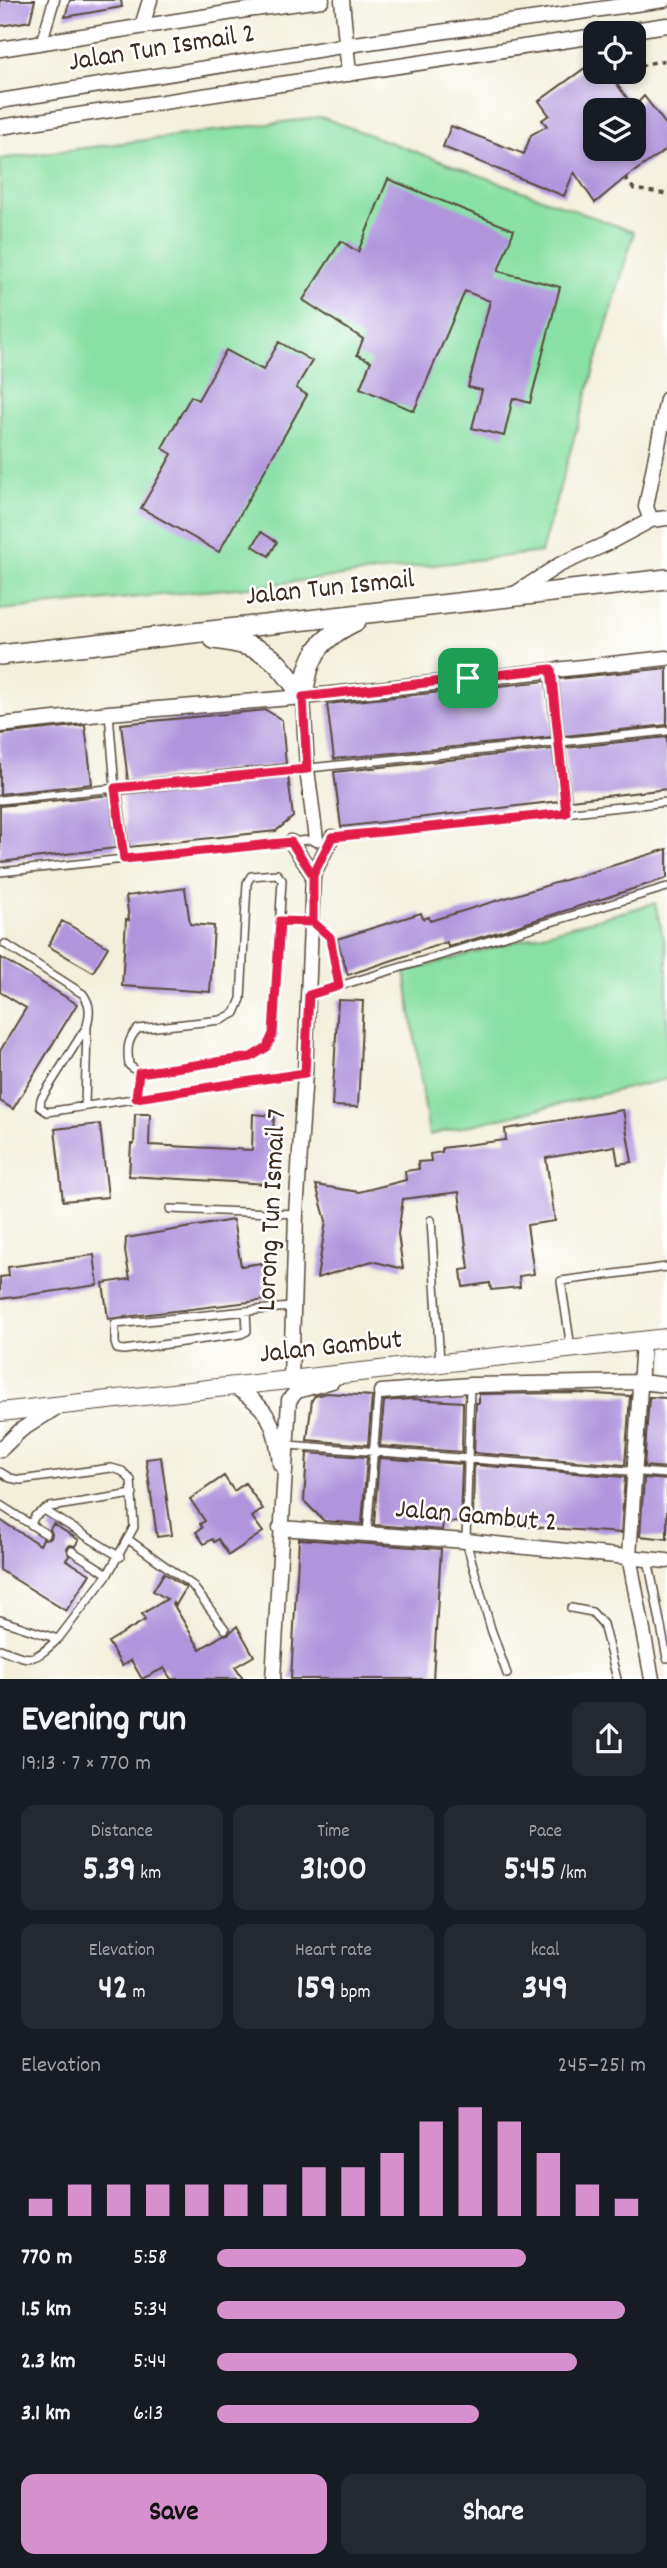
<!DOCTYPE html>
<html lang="en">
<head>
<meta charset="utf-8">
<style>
  body { margin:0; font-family:Dekko,sans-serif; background:#242831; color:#f1f3f6; height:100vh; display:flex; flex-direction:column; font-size:26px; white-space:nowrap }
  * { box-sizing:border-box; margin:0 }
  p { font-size:23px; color:#9ea1a6 }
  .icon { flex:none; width:38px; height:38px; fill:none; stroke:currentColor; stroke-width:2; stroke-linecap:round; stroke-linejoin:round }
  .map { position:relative; height:1679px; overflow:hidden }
  .details { display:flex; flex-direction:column; background:#171b24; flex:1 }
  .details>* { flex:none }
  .controls { position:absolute; left:583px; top:21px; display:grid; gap:14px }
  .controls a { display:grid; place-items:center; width:63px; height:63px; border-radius:14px; background:#171b24; box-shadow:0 4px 10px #0003; font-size:35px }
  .pin { position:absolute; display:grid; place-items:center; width:60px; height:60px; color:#fff; margin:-30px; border-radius:14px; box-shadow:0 4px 10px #0006 }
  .round { display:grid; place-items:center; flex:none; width:74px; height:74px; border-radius:14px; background:#242831 }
  .summary { display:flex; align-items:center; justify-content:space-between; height:119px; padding:0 21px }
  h1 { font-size:38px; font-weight:700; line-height:52px }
  .metrics { display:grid; grid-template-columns:repeat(3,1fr); gap:10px; height:119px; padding:7px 21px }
  .metrics div { display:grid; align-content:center; border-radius:14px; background:#242831; text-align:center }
  .metrics b { font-size:35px; font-weight:700 }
  .metrics small { font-size:19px; font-weight:400 }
  .metrics p { font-size:19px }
  .chart { height:196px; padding:14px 21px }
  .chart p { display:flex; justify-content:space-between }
  .chart svg { width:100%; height:126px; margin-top:7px; stroke:#d690ce; stroke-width:6 }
  .cta { display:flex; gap:14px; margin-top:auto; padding:14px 21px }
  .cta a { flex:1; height:80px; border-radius:14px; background:#d690ce; color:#111; font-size:28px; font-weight:700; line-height:80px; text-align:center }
  .cta a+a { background:#242831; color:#f1f3f6 }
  ul { padding:0 21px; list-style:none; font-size:23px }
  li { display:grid; grid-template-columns:112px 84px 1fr; align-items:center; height:52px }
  li i { height:18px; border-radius:9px; background:#d690ce }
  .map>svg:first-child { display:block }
  .green { fill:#89e0a4; stroke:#628561; stroke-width:2 }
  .building { fill:#b095dd; fill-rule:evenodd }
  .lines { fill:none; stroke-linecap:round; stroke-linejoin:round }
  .service-casing { stroke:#57483a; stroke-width:10 }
  .pedestrian-casing { stroke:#57483a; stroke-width:13 }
  .minor-casing { stroke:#57483a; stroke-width:17 }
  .tertiary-casing { stroke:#57483a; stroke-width:20 }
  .secondary-casing { stroke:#57483a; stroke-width:22 }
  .path { stroke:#57483a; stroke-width:3.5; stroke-dasharray:5 5; stroke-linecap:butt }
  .service { stroke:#fff; stroke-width:7 }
  .pedestrian { stroke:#fff; stroke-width:10 }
  .minor { stroke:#fff; stroke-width:14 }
  .tertiary { stroke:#fff; stroke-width:18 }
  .secondary { stroke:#fff; stroke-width:19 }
  .route-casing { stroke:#fff; stroke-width:14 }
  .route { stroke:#e11d48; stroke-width:9 }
  .labels { text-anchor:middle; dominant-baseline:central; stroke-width:5; stroke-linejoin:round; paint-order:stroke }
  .street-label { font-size:28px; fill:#3b2a1e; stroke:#fff }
</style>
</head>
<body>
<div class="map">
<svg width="667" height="1679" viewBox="0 0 667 1679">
  <rect width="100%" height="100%" fill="#fff"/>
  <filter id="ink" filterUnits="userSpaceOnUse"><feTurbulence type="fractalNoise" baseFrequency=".0143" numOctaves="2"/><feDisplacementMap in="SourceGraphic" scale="14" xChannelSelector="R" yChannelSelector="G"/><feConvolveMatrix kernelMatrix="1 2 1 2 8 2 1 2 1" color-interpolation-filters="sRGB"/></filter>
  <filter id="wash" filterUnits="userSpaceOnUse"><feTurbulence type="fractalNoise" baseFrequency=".00686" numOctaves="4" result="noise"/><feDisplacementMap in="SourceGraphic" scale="28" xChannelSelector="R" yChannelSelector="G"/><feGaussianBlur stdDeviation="1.57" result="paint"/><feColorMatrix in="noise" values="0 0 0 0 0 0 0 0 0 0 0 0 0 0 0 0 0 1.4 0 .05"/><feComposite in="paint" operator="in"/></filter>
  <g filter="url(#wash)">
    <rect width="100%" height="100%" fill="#f3efdb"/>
    <path class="green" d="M 321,117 L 634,232 L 541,552 L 258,586 L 0,610 L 0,159 Z
      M 655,903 L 667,952 L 667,1079 L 429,1135 L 405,972 Z"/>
    <g id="blocks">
      <path class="building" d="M 0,0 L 35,0 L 30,21 L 0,26 Z
        M 70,0 L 121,0 L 122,7 L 65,17 Z
        M 589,65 L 600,80 L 609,74 L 634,107 L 644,96 L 667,126 L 667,149 L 625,178 L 595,203 L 574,172 L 564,196 L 443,147 L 451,126 L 524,154 L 531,135 L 547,126 L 542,120 L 549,115 L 539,101 ZM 595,110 L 634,110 L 634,149 L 595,149 Z
        M 388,179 L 514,230 L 498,271 L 560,287 L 530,403 L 513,398 L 504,436 L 472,428 L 482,390 L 468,387 L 490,301 L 465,291 L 414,411 L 360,388 L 371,361 L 357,355 L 363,339 L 303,300 L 341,241 L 358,252 Z
        M 279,342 L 312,361 L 296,388 L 307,395 L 219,552 L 141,508 L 172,454 L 162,448 L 191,396 L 198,400 L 226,350 L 263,370 Z
        M 261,532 L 277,542 L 269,556 L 253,546 Z
        M 667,668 L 667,725 L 564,736 L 558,679 Z
        M 546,681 L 552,737 L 334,759 L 327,704 Z
        M 266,710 L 282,720 L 286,764 L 128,781 L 121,724 Z
        M 85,725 L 92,784 L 0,794 L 0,734 Z
        M 667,737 L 667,789 L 571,800 L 565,748 Z
        M 553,749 L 559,801 L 341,827 L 334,772 Z
        M 288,776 L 293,817 L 276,831 L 129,847 L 122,794 Z
        M 110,795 L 116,848 L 0,862 L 0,806 Z
        M 667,849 L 667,878 L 505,930 L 448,947 L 447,942 L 348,975 L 337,939 L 421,913 L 423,919 L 429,917 L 430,921 Z
        M 185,888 L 190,924 L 214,926 L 210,992 L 122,986 L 126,919 L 129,920 L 126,896 Z
        M 62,921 L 108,947 L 93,972 L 48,946 Z
        M 0,957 L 77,1004 L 13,1109 L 0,1101 L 0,1051 L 26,1008 L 0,992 Z
        M 338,1000 L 363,1001 L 358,1107 L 332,1106 Z
        M 623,1110 L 632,1162 L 618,1164 L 615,1146 L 546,1158 L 555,1221 L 527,1225 L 534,1274 L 519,1276 L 520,1287 L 491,1290 L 490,1283 L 463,1287 L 461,1270 L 469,1269 L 459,1192 L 403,1199 L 398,1234 L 403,1269 L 372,1261 L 317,1278 L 326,1221 L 316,1185 L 359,1192 L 406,1180 L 405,1171 L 419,1169 L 418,1162 L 431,1161 L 430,1154 L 442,1152 L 442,1148 L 506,1140 L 505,1129 Z
        M 135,1114 L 150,1114 L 149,1145 L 252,1150 L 253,1114 L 274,1116 L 269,1184 L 129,1176 L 131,1144 L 134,1144 Z
        M 100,1124 L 108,1197 L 63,1201 L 55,1129 Z
        M 233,1220 L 241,1266 L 262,1263 L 266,1300 L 108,1319 L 103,1283 L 130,1279 L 125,1251 L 126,1238 Z
        M 94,1255 L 98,1285 L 0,1299 L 0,1277 L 9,1276 L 8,1267 Z
        M 327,1393 L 372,1396 L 368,1445 L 307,1440 L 312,1400 L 315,1396 Z
        M 576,1393 L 630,1396 L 625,1465 L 474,1453 L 476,1403 L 479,1403 L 479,1394 Z
        M 649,1397 L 667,1398 L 667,1468 L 644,1466 Z
        M 412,1399 L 463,1402 L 462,1452 L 380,1446 L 384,1401 Z
        M 307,1453 L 367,1457 L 362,1524 L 324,1521 L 304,1501 Z
        M 161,1457 L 172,1535 L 157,1537 L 146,1459 Z
        M 379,1458 L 462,1464 L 460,1522 L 443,1523 L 442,1530 L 374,1525 Z
        M 474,1465 L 625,1477 L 621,1533 L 473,1523 Z
        M 224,1476 L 234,1491 L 245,1483 L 263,1509 L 252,1517 L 263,1532 L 229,1555 L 218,1539 L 214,1542 L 212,1539 L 204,1544 L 196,1532 L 202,1528 L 200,1524 L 205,1521 L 190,1499 Z
        M 644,1478 L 667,1480 L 667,1539 L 640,1536 Z
        M 0,1520 L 40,1545 L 43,1539 L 51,1538 L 52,1534 L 50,1529 L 53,1524 L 79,1540 L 75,1546 L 70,1545 L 67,1548 L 69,1556 L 66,1560 L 90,1574 L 66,1611 L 0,1570 Z
        M 299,1539 L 441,1549 L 433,1679 L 291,1679 Z
        M 164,1573 L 186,1588 L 176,1605 L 172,1602 L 200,1649 L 223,1635 L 228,1634 L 237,1626 L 254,1656 L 235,1667 L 243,1679 L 171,1679 L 164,1668 L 142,1679 L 131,1660 L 122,1666 L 108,1642 L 145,1620 L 142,1614 L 167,1599 L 153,1591 Z"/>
    </g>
  </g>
  <g filter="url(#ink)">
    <use href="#blocks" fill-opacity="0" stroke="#57483a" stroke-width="2"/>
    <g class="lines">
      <g class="service-casing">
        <path id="service" d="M 551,671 L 566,813
          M 109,713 L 115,788 L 124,859
          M 0,800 L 667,731
          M 330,838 L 667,802
          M 0,872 L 318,839
          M 277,874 L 282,880 L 273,1034 L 267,1047 L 251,1057 L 139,1073 L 129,1065 C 127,1050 127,1039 138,1029 L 221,1020 L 235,1013 L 241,999 L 247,883 L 251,876 Z
          M 280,921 L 313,922 L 330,937 L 339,986
          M 5,944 L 83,994 C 91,1005 90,1013 87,1026 L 41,1099 L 40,1107 L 47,1112 L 305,1073
          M 309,995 L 667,887
          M 136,1098 L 139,1073
          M 85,1106 L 87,1026
          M 170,1209 L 296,1214
          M 431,1220 L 440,1362
          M 246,1311 L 247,1331 L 241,1334 L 124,1350 L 117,1349 L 115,1343 L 115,1324 L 278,1308 L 294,1307
          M 571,1348 L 561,1281 L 667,1267
          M 470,1385 L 466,1541 L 491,1629 L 507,1674
          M 288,1445 L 667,1474
          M 0,1472 L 10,1478 L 20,1480 L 111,1468 L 122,1471 L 131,1480 L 134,1527 L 108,1574 L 58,1639 L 0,1620
          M 0,1505 L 46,1534
          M 44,1510 L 50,1507 L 133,1494
          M 31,1524 L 35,1516 L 44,1510 L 120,1557
          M 367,1534 L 378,1395 L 381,1392
          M 129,1540 L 192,1585 L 225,1629
          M 72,1551 L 108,1574
          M 648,1559 L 667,1658
          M 571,1608 L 592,1612 L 603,1624 L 617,1679
          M 0,1649 C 32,1661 32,1663 58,1639"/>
      </g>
      <g class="pedestrian-casing">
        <path id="pedestrian" d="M 42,41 L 54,0"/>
      </g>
      <g class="minor-casing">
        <path id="minor" d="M 342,0 L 349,74
          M 142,26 L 150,0
          M 613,33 L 667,25
          M 0,49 L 240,11 L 322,0
          M 0,101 L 348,45 L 664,0
          M 0,127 L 595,36
          M 651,520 L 646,507 L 667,399
          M 513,595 L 559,565 L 606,544 L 651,520 L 667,518
          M 303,697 L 307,769 L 316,839
          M 0,725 L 109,713 L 303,697 L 667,658
          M 291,842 L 313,875
          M 643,1341 L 629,1556 L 652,1679
          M 291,1380 L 296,1214 L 305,1073 L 313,875 L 332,837
          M 233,1386 C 268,1407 276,1423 280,1464
          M 381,1392 L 470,1385 L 640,1382 L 667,1385
          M 0,1450 L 21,1430 L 57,1407
          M 280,1528 L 466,1541 L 667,1561
          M 273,1679 L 289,1400 L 297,1391 L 332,1381"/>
      </g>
      <g class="tertiary-casing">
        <path id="tertiary" d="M 0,1412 L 667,1338"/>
      </g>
      <g class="secondary-casing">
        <path id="secondary" d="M 214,639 C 266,646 274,655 303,697
          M 0,655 L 667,579
          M 303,697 C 308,656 318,639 356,621"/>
      </g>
      <path class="path" d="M 616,84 L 645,64 L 667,60
        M 625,178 L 634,189 L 667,194"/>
      <use href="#service" class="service"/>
      <use href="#pedestrian" class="pedestrian"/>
      <use href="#minor" class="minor"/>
      <use href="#tertiary" class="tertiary"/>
      <use href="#secondary" class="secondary"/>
    </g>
  </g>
  <g class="lines" filter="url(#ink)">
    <g class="route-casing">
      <path id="route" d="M 468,678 L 303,697 L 307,769 L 115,788 L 124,859 L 291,842 L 313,875 L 313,922 L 280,921 L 273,1034 L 267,1047 L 251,1057 L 139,1073 L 136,1098 L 305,1073 L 309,995 L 339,986 L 330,937 L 313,922 L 313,875 L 332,837 L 566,813 L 551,669 L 468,678"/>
    </g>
    <use href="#route" class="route"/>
  </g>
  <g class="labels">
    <g class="street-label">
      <text transform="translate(162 50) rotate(-9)">Jalan Tun Ismail 2</text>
      <text transform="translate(330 590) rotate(-6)">Jalan Tun Ismail</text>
      <text transform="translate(274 1210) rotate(-87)">Lorong Tun Ismail 7</text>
      <text transform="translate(331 1349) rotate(-6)">Jalan Gambut</text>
      <text transform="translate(476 1518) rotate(5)">Jalan Gambut 2</text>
    </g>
  </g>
</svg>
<div class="controls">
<a><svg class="icon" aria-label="locate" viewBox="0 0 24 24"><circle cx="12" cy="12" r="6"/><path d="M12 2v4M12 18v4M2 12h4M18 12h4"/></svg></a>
<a><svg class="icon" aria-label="layers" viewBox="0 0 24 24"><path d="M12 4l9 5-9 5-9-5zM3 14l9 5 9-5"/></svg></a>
</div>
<div class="pin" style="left:468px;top:678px;background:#1e9e55"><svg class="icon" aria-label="arrive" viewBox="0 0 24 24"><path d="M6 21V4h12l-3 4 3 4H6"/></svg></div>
</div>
<section class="details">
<div class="summary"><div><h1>Evening run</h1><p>19:13 · 7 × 770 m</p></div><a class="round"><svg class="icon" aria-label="share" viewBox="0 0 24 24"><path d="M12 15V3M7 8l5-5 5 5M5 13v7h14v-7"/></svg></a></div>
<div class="metrics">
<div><p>Distance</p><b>5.39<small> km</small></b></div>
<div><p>Time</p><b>31:00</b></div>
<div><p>Pace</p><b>5:45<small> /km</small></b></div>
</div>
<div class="metrics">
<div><p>Elevation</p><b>42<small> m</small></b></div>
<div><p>Heart rate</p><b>159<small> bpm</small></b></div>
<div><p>kcal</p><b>349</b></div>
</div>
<div class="chart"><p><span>Elevation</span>245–251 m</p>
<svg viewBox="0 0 160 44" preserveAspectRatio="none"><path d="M5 44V38M15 44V33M25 44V33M35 44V33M45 44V33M55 44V33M65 44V33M75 44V27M85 44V27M95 44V22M105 44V11M115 44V6M125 44V11M135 44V22M145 44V33M155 44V38"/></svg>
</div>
<ul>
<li><b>770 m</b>5:58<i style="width:72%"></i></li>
<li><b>1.5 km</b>5:34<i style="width:95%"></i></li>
<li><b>2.3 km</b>5:44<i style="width:84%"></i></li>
<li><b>3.1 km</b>6:13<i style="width:61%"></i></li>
</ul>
<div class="cta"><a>Save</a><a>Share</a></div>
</section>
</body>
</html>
